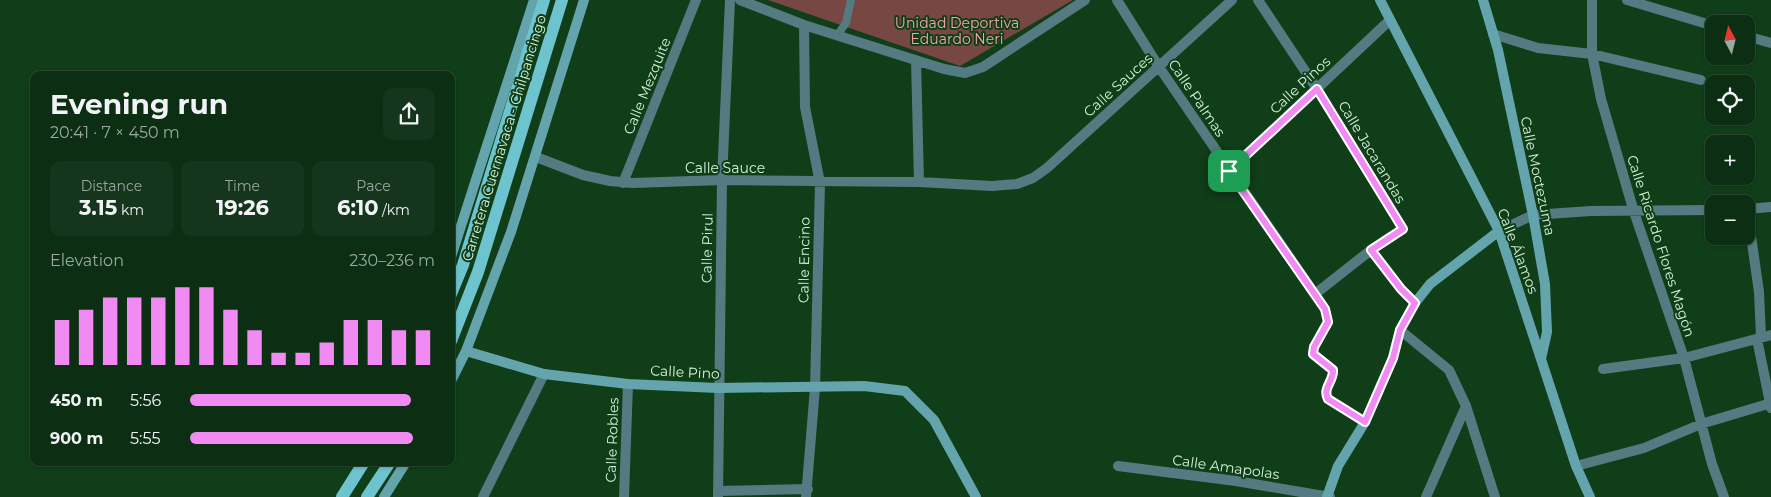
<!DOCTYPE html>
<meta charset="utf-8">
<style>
:root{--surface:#0c2e13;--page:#15361c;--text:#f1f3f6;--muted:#9aa8a0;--line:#2c4a33;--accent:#f28af3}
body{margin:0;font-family:Montserrat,sans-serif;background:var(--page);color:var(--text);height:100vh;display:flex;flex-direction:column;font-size:19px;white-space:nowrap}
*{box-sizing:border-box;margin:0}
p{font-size:16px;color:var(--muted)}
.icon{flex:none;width:28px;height:28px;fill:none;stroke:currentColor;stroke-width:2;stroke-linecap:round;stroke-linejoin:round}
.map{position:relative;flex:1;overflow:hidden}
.panel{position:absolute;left:30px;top:71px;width:425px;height:395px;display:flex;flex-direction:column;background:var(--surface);border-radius:10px;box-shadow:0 1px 4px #0004,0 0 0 1px var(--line)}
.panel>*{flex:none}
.needle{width:32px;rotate:353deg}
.tools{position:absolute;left:1705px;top:15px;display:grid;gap:10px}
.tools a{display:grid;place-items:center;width:50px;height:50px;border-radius:10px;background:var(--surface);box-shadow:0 1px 4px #0004,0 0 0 1px var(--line);font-size:25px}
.pin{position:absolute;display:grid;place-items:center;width:42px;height:42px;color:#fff;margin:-21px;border-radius:10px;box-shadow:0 2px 8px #0006}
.round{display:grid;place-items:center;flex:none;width:52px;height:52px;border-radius:10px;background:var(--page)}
.summary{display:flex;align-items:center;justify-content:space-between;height:85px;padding:0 20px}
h1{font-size:28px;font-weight:700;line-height:38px}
.stats{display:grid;grid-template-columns:repeat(3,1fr);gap:8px;height:85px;padding:5px 20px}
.stats div{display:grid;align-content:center;border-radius:10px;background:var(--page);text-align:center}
.stats b{font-size:21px;font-weight:700}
.stats small{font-size:14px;font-weight:400}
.stats p{font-size:14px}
.chart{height:140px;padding:10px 20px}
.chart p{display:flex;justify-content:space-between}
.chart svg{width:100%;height:90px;margin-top:5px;stroke:var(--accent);stroke-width:6}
ul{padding:0 20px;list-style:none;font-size:16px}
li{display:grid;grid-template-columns:80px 60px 1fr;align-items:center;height:38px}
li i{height:12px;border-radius:6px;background:var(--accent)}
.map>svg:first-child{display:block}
.green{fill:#774843}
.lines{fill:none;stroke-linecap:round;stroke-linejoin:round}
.lane{stroke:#547b81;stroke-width:8}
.street{stroke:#547b81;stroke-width:10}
.secondary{stroke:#63a4ad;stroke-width:10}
.primary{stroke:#6dc3ce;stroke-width:12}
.route-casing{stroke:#fff;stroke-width:10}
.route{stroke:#f28af3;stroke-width:6}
.labels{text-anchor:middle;stroke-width:4;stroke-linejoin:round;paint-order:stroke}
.park-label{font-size:14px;fill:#f5a79e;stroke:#103e19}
.street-label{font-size:14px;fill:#d2f1d4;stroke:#103e19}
</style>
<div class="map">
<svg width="1771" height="497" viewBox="0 0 1771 497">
<rect width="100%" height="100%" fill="#103e19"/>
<path class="green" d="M768,0h305l-113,66z"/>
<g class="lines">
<path class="lane" d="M838,34l8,-11 5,-23"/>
<path class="street" d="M740,0l64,25 140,44 21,4 18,-6 102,-67
M1117,0l42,67 166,242 3,13 -14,25 -1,7 20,16c1,11 -11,18 -5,29l37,23
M1258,0l59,89 86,140 -32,21 -56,44
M1592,0v54l9,45 33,113 50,146 28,106 12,33
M1627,0l87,26
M804,25l1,82 15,76 -5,205 -9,109
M1493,34l45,14 54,6 109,26
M1746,36l25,7
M916,60l3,122
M536,157l47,18 27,6 23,2 89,-3 197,2 73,4 25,-2 16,-6 14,-10 185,-168
M1229,171l161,-151
M623,183l73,-183
M1747,208l12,84 2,45
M1746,209l25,-2
M1499,231l34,-16 58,-4 123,-1
M1371,250l30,39 14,14
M1400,330l49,40 17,36 29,91
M1757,339l14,69
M1603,369l81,-11 87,-23
M1118,466l118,15 94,16
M1576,466l68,-18 57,-24 70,-21
M718,491l90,-2
M483,497l61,-123
M624,497l4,-113
M718,497l4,-317 8,-180
M1426,497l40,-91"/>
<path class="secondary" d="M1380,0l119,231 77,235 14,31
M1483,0l15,50 35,165 12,69 2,48 -6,27
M451,257l83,-257
M466,351l78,23 84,10 90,4 146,-2 41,5 29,29 42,77
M451,381l15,-30 45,-119 73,-232
M384,497l22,-35
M1327,497l11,-31 27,-44 28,-64 7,-28 15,-27 15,-19 69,-53"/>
<path class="primary" d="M451,294l12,-29 81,-265
M451,341l27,-69 84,-272
M342,497l22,-35
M367,497l23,-35"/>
</g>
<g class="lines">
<g class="route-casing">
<path id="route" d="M1317,89l86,140 -32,21 30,39 14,14 -15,27 -7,28 -28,64 -37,-23c-6,-11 6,-18 5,-29l-20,-16 1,-7 14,-25 -3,-13 -96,-138z"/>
</g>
<use href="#route" class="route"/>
</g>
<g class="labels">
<g class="park-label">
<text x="957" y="28">Unidad Deportiva<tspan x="957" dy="16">Eduardo Neri</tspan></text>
</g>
<g class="street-label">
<text transform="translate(1118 85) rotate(-42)" y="5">Calle Sauces</text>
<text transform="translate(1300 85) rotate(-43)" y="5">Calle Pinos</text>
<text transform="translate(647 86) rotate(-68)" y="5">Calle Mezquite</text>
<text transform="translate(1197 98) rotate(56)" y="5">Calle Palmas</text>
<text transform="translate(504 138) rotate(-73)" y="5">Carretera Cuernavaca - Chilpancingo</text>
<text transform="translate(1372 152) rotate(59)" y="5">Calle Jacarandas</text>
<text x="725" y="173">Calle Sauce</text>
<text transform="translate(1538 176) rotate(78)" y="5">Calle Moctezuma</text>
<text transform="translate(1661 246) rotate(72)" y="5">Calle Ricardo Flores Magón</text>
<text transform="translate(707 248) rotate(-89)" y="5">Calle Pirul</text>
<text transform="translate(1518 251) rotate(69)" y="5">Calle Álamos</text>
<text transform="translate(804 260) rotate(-89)" y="5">Calle Encino</text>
<text transform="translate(685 372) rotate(3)" y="5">Calle Pino</text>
<text transform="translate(612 440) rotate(-88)" y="5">Calle Robles</text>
<text transform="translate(1226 467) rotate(8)" y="5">Calle Amapolas</text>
</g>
</g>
</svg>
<div class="tools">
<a><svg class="needle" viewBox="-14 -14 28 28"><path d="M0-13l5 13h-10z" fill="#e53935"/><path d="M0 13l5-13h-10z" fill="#9aa8a0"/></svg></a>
<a><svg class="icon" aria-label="locate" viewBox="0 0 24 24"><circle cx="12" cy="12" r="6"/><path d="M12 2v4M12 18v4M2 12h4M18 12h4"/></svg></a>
<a>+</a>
<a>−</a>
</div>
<div class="pin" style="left:1229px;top:171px;background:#1e9e55"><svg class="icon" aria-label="arrive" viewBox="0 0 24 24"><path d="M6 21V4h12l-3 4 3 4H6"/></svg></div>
<section class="panel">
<div class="summary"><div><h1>Evening run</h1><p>20:41 · 7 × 450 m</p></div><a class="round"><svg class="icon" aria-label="share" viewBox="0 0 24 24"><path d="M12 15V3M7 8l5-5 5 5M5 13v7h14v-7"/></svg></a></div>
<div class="stats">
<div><p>Distance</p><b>3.15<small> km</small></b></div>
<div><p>Time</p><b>19:26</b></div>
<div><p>Pace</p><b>6:10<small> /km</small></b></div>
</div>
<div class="chart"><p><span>Elevation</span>230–236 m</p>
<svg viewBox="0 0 160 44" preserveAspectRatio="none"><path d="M5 44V22M15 44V17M25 44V11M35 44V11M45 44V11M55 44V6M65 44V6M75 44V17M85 44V27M95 44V38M105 44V38M115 44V33M125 44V22M135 44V22M145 44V27M155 44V27"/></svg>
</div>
<ul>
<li><b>450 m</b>5:56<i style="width:90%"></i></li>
<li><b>900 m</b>5:55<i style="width:91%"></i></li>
</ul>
</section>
</div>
